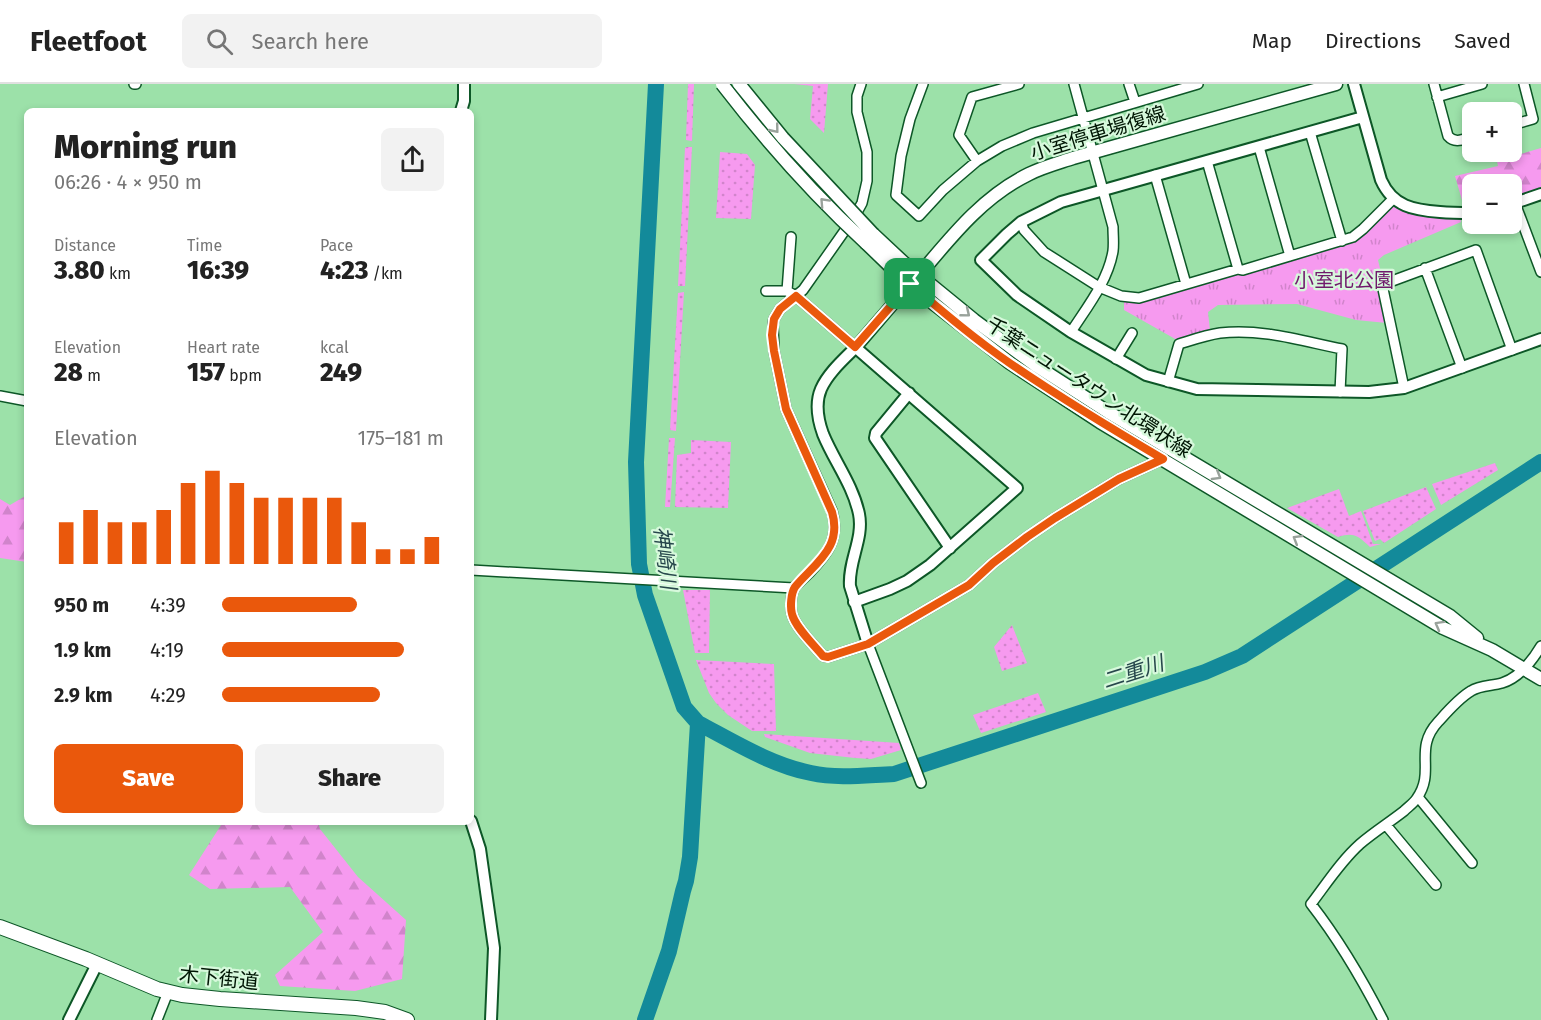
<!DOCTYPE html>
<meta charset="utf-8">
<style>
:root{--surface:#fff;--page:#f2f2f2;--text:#222;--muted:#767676;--line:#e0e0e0;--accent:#ea580c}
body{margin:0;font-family:"Fira Sans","Noto Sans JP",sans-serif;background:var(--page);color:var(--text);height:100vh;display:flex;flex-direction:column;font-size:22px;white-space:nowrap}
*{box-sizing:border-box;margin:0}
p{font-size:20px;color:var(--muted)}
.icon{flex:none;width:33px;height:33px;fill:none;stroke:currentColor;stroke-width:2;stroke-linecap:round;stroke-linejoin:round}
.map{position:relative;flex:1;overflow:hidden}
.panel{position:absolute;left:24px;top:24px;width:450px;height:717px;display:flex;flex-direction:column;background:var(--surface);border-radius:9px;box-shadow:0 3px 9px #0003}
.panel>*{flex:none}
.fabs{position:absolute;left:1462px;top:18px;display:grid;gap:12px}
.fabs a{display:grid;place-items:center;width:60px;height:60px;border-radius:9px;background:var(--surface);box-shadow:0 3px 9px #0003;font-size:30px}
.pin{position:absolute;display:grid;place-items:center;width:51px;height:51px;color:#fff;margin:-26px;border-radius:12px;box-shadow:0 3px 9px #0006}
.round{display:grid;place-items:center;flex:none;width:63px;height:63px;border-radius:9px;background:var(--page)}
.headline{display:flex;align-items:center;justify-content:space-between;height:102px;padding:0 30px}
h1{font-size:33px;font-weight:800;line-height:45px}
.figures{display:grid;grid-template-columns:repeat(3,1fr);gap:9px;height:102px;padding:6px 30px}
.figures div{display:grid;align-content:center}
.figures b{font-size:26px;font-weight:800}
.figures small{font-size:16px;font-weight:400}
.figures p{font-size:16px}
.chart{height:168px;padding:12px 30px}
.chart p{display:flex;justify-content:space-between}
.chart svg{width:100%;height:108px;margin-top:6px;stroke:var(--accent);stroke-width:6}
.action{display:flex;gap:12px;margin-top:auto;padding:12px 30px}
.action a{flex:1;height:69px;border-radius:9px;background:var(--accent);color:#fff;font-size:24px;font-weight:800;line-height:69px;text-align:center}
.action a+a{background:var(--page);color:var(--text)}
ul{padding:0 30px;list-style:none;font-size:20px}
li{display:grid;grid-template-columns:96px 72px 1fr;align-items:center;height:45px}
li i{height:15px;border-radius:8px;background:var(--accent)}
header{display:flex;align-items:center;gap:36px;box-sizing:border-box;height:84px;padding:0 30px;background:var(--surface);border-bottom:2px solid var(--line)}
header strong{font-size:28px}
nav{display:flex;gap:33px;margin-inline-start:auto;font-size:21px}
.search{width:420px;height:54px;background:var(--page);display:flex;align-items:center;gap:15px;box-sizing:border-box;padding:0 21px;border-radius:9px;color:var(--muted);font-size:22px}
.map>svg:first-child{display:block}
.grass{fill:url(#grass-dots)}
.forest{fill:url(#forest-firs)}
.park{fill:url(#park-tufts)}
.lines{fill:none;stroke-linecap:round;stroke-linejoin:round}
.river{stroke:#138a9a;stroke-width:16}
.minor-casing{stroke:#0d5727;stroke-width:12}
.tertiary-casing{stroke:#0d5727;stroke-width:14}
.secondary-casing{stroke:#0d5727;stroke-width:15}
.primary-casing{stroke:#0d5727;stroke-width:16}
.minor{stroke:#fff;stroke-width:9}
.tertiary{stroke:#fff;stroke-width:10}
.secondary{stroke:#fff;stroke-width:12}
.primary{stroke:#fff;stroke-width:14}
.secondary-bridge-casing{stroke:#0d5727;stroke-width:15;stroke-linecap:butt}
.secondary-bridge{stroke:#fff;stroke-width:12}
.oneway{stroke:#99a29b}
.route-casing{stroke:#fff;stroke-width:12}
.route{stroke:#ea580c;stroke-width:8}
.labels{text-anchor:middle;stroke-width:4.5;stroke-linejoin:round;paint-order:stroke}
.street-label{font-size:20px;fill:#001604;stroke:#d7f9dc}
.park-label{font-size:20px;fill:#701a6c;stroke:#d7f9dc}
.water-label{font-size:21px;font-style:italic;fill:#27474c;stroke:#d7f9dc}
</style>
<header>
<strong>Fleetfoot</strong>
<div class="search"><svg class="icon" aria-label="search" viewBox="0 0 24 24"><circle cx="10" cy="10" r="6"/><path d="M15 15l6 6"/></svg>Search here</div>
<nav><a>Map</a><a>Directions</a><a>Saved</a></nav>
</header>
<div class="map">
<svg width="1541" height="936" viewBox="0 0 1541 936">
<defs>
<pattern id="grass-dots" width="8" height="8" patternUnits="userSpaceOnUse" patternTransform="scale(1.5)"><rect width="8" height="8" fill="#f69aef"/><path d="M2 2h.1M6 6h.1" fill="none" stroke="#d184cb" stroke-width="1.8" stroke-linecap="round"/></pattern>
<pattern id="forest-firs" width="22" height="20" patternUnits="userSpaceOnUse" patternTransform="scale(1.5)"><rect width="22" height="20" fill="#f69aef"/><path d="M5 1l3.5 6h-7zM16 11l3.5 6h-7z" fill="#d184cb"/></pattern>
<pattern id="park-tufts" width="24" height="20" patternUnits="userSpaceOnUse" patternTransform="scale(1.5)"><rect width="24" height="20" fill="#f69aef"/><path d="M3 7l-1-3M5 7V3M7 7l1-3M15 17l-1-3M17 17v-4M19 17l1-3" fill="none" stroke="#d184cb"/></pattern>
</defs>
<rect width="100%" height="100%" fill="#9ce1a9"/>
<path class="grass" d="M688,0h6l-2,57 -6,-1v-2z
M794,0h34l-4,49 -14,-14 3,-33z
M687,63h5l-7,139h-7l7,-138z
M720,68l27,2 8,11 -4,54 -35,-1z
M684,208l-8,139 -6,-1 8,-137z
M669,354h6l-5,69h-5z
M691,356l40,2 -3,66 -53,-1 2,-52 14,-2z
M1495,379l3,7 -57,35 -9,-21z
M1426,403l10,22 -52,34 -4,-4 -5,2 -12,-30z
M1339,405l10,27 12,-5 12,33h8l-11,3c-12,-11 -16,-15 -32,-10l-51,-29z
M683,506h27l-1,63h-14z
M1012,541l15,38 -25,8 -8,-24z
M696,576l78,4 2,67h-24l-24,-16 -12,-12 -7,-10z
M1038,609l8,19 -65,21 -8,-18z
M764,650l135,9 2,7 -30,9 -16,-1 -45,-5 -45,-16z"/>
<path class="forest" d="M1541,64v39l-29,11v-14h-39v22l-9,1 -9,-31 43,-10 -1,-5z
M27,411v67l-27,-4v-59l10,6z
M223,738h95l2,7 38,48 48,43 -4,59 -47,12 -75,-5 -5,-11 48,-43 -33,-45 -80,2 -21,-14z"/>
<path class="park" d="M1396,122l12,7 52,5 1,4 -77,33 -6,5 5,21 -5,9 9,33 -31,-3 -59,-16 -79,1 -10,7 2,19 -33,9 -53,-30v-9l219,-58 46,-35z"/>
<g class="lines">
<path class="river" d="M698,639c36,19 73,42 113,50 27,6 56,2 83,1l311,-102 37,-16 299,-194
M645,936l24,-69 14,-60 3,-10 4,-24 8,-134 -14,-16 -39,-112 -6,-31 -3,-102 20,-378"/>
<g class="minor-casing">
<path id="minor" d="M134,0h2
M861,0l-4,12v16l10,40v29l-5,22 -7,13 -52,74 -23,19 -6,10 -1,5 1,27 12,58 46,102c8,28 -5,43 -23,62 -5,5 -10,9 -14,14 -4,6 -5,20 -3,27 3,13 22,31 31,42l5,1 40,-13 101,-59 24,-22 34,-26 28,-19 64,-39 44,-20
M923,0l-13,35 -9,37 -5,39 23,21 24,-26 34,-29 25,-15 31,-13 165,-49
M1129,0l6,18
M1434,0l14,52c7,8 16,3 25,1
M1437,13l45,-13
M1512,41l21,-6 -9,-35
M1310,48l32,109
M1259,63l31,109
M977,77l-18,-26 13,-38 47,-13
M1207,77l31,108
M1155,91l31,109
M1515,119l26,69
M1021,138l3,8 20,22 55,35 22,9 18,2 99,-29 5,1 110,-33 10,-8 31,-31
M1425,184l37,100
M766,207h21l9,5 59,51
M787,207l4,-54
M1071,248c16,-25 37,-51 42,-81 1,-8 0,-16 0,-24l-39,-143
M1116,275l16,-26
M1168,298l11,-38c13,-4 27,-9 41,-11 41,-5 82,8 122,16l-2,43
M1404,304l-21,-99 1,-5 92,-34 36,100
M0,312l27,5
M471,486l323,18
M868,560l53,139
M1418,713l54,66
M1386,741l50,60
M157,936l11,-28
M1383,936c-21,-41 -44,-80 -72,-116 16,-21 30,-43 49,-60 14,-12 30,-22 44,-33 4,-4 10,-8 13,-13 19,-27 -4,-49 21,-76 9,-10 21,-24 33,-31 9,-6 21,-5 31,-8 17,-5 30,-22 39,-37"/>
</g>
<g class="tertiary-casing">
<path id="tertiary" d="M1354,0l27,96c12,27 33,30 59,32 11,1 22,1 33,1
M461,27l3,-10v-17
M1363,33l-302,85 -40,20 -14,12 -26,26 36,35 54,37 75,43 51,14 172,3 35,-4 137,-49
M1512,120l29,-10
M909,309l-33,40 -1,5 75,110
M854,518l36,-13 17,-8 23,-16 87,-77 -162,-141
M868,560l-18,-58c-2,-25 14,-47 9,-72 -6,-29 -25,-53 -36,-80 -5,-14 -8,-31 -2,-45 7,-16 23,-30 35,-42 18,-21 36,-42 54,-63
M471,737l9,28 14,99 -3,72
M69,936l28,-56"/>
</g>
<g class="secondary-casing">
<path id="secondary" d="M873,150l30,28 71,58 61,45 73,47 342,204 27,22
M866,159l29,28 38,32 77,60 90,59 343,206 49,22 49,29
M914,197c34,-40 66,-83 115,-107 14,-7 29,-11 44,-16l263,-74"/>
</g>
<g class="primary-casing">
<path id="primary" d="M0,843l86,32 71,30 25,6 38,4 136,9 29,4 22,8"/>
</g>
<use href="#minor" class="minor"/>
<use href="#tertiary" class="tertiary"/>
<use href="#secondary" class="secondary"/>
<use href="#primary" class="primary"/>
<g class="secondary-bridge-casing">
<path id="secondary-bridge" d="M722,0c44,57 92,111 144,159
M739,0l44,54 90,96"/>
</g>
<use href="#secondary-bridge" class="secondary-bridge"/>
</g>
<defs><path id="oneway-chevron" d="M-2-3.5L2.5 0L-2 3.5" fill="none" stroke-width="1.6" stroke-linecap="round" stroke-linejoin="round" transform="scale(1.5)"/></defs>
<g class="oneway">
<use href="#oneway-chevron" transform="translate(775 45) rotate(51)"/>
<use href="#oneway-chevron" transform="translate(824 118) rotate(-133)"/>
<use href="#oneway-chevron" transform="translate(966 229) rotate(39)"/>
<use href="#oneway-chevron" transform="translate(1217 392) rotate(31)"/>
<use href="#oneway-chevron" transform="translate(1297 455) rotate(-149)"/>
<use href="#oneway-chevron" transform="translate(1439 541) rotate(-151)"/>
</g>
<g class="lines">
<g class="route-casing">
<path id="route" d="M910,200c33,28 66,56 101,80 50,34 101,65 152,95l-44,20 -64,39 -28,19 -34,26 -24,22 -101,59 -40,13 -5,-1c-9,-11 -28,-29 -31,-42 -2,-7 -1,-21 3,-27 4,-5 9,-10 13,-14 19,-19 32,-34 24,-61l-46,-103 -12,-58 -2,-16 2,-16 6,-10 16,-13 59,51z"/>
</g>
<use href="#route" class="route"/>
</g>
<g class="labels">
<g class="street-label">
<text transform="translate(1098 49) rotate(-17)" y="7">小室停車場復線</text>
<text transform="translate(1089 303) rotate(33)" y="7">千葉ニュータウン北環状線</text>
<text transform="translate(219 894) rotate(6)" y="7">木下街道</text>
</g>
<g class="park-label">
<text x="1344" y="203">小室北公園</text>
</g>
<g class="water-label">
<text transform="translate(665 474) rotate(83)" y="7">神崎川</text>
<text transform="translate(1133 588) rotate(-18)" y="7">二重川</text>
</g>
</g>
</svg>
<div class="fabs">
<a>+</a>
<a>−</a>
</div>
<div class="pin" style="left:910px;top:200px;background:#1e9e55"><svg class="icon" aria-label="arrive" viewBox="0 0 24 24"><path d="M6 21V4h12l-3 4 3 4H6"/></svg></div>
<section class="panel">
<div class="headline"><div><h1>Morning run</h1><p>06:26 · 4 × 950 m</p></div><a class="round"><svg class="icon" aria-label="share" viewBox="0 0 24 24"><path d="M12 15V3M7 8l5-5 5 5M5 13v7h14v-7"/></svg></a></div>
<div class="figures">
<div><p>Distance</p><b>3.80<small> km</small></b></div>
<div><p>Time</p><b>16:39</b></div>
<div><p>Pace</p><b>4:23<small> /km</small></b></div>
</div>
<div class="figures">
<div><p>Elevation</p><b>28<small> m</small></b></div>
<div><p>Heart rate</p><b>157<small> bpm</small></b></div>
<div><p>kcal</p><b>249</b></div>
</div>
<div class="chart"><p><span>Elevation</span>175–181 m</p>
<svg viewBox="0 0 160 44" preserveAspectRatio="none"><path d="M5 44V27M15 44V22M25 44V27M35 44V27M45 44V22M55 44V11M65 44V6M75 44V11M85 44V17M95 44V17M105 44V17M115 44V17M125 44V27M135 44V38M145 44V38M155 44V33"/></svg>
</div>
<ul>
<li><b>950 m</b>4:39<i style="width:61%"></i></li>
<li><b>1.9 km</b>4:19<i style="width:82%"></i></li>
<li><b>2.9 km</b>4:29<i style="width:71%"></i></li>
</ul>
<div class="action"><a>Save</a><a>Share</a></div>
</section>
</div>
